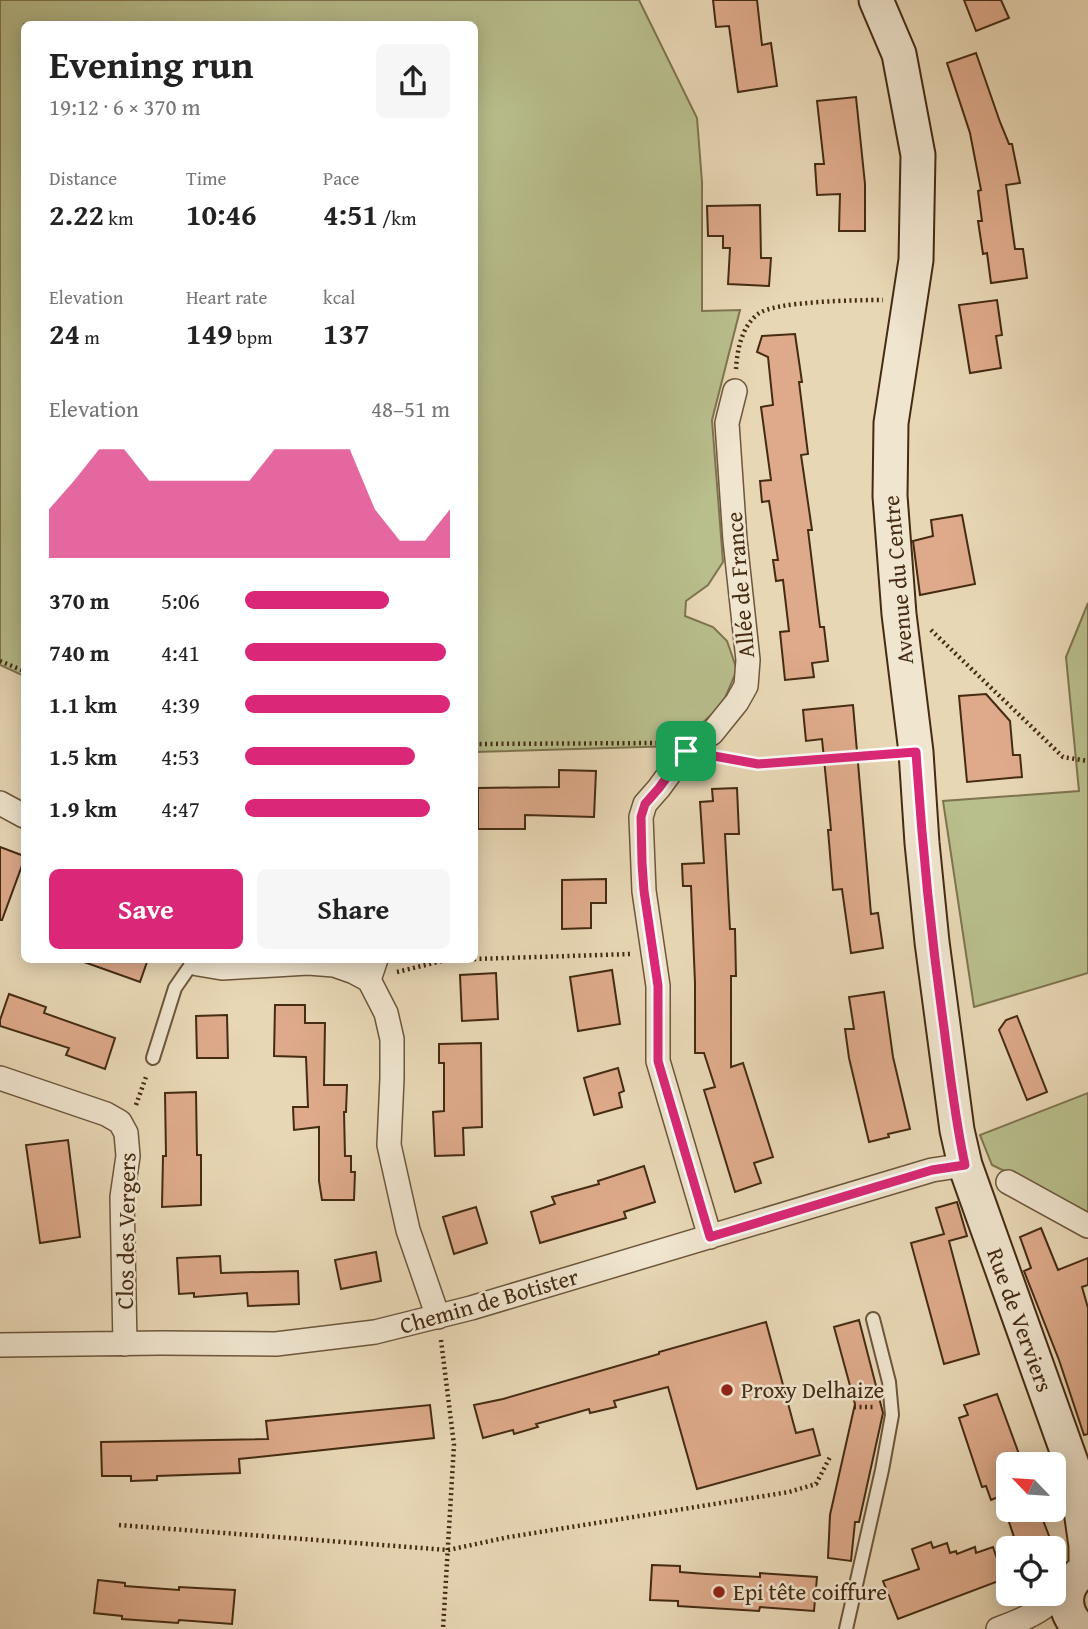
<!DOCTYPE html>
<meta charset="utf-8">
<style>
:root{--surface:#fff;--page:#f6f6f6;--text:#222;--muted:#767676;--accent:#db2777}
body{margin:0;font-family:"Gentium Book Plus",serif;background:var(--page);color:var(--text);height:100vh;display:flex;flex-direction:column;font-size:26px;white-space:nowrap}
*{box-sizing:border-box;margin:0}
p{font-size:23px;color:var(--muted)}
.icon{flex:none;width:38px;height:38px;fill:none;stroke:currentColor;stroke-width:2;stroke-linecap:round;stroke-linejoin:round}
.map{position:relative;flex:1;overflow:hidden}
.drawer{position:absolute;left:21px;top:21px;width:457px;height:942px;display:flex;flex-direction:column;background:var(--surface);border-radius:10px;box-shadow:0 4px 18px #0003}
.drawer>*{flex:none}
.needle{width:46px;rotate:295deg}
.fabs{position:absolute;left:996px;top:1452px;display:grid;gap:14px}
.fabs a{display:grid;place-items:center;width:70px;height:70px;border-radius:10px;background:var(--surface);box-shadow:0 4px 18px #0003;font-size:35px}
.pin{position:absolute;display:grid;place-items:center;width:60px;height:60px;color:#fff;margin:-30px;border-radius:14px;box-shadow:0 4px 10px #0006}
.round{display:grid;place-items:center;flex:none;width:74px;height:74px;border-radius:10px;background:var(--page)}
.summary{display:flex;align-items:center;justify-content:space-between;height:119px;padding:0 28px}
h1{font-size:38px;font-weight:700;line-height:52px}
.metrics{display:grid;grid-template-columns:repeat(3,1fr);gap:10px;height:119px;padding:7px 28px}
.metrics div{display:grid;align-content:center}
.metrics b{font-size:30px;font-weight:700}
.metrics small{font-size:19px;font-weight:400}
.metrics p{font-size:19px}
.chart{height:196px;padding:14px 28px}
.chart p{display:flex;justify-content:space-between}
.chart svg{width:100%;height:126px;margin-top:7px;fill:var(--accent);opacity:.7}
.action{display:flex;gap:14px;margin-top:auto;padding:14px 28px}
.action a{flex:1;height:80px;border-radius:10px;background:var(--accent);color:#fff;font-size:28px;font-weight:700;line-height:80px;text-align:center}
.action a+a{background:var(--page);color:var(--text)}
ul{padding:0 28px;list-style:none;font-size:23px}
li{display:grid;grid-template-columns:112px 84px 1fr;align-items:center;height:52px}
li i{height:18px;border-radius:9px;background:var(--accent)}
.map>svg:first-child{display:block}
.green{fill:#b8be8c;stroke:#7e744f;stroke-width:2}
.building{fill:#deaa8b;stroke:#442b12;stroke-width:2}
.lines{fill:none;stroke-linecap:round;stroke-linejoin:round}
.lane-casing{stroke:#6d563b;stroke-width:16}
.street-casing{stroke:#6d563b;stroke-width:26}
.secondary-casing{stroke:#442b12;stroke-width:37}
.path{stroke:#442b12;stroke-width:4.5;stroke-dasharray:2 3.5;stroke-linecap:butt}
.lane{stroke:#f0e5cf;stroke-width:12}
.street{stroke:#f0e5cf;stroke-width:23}
.secondary{stroke:#f0e5cf;stroke-width:33}
.route-casing{stroke:#fff;stroke-width:14}
.route{stroke:#db2777;stroke-width:9}
.poi-dot{fill:#8f2418;stroke:#f0e5cf;stroke-width:2.5}
.labels{text-anchor:middle;stroke-width:5;stroke-linejoin:round;paint-order:stroke}
.street-label{font-size:23px;fill:#442b12;stroke:#f0e5cf}
.poi-label{font-size:23px;fill:#442b12;stroke:#f0e5cf;text-anchor:start}
</style>
<div class="map">
<svg width="1088" height="1629" viewBox="0 0 1088 1629">
<rect width="100%" height="100%" fill="#e8d7b5"/>
<filter id="stains"><feTurbulence type="fractalNoise" baseFrequency=".00286" numOctaves="4"/><feColorMatrix values="0 0 0 0 .2 0 0 0 0 .09 0 0 0 0 .02 0 0 0 .5 -.17"/></filter>
<radialGradient id="worn" r=".72"><stop offset=".6" stop-color="#630" stop-opacity="0"/><stop offset="1" stop-color="#630" stop-opacity=".3"/></radialGradient>
<path class="green" d="M0,0h639l58,118 5,64v129l38,-1 -28,110 11,142 -15,23 -22,16 -1,15 28,11 14,14 10,29 -15,35 -45,41 -203,6v-728h-450v652l-24,-11z
M1088,603v370l-114,34 -31,-206 136,-10 -13,-134z
M1088,1093v119l-96,-47 -12,-30z"/>
<path class="building" d="M713,0h44l5,45 9,-2 6,43 -39,6 -9,-66 -13,1z
M964,0h37l8,18 -33,13z
M976,53l24,69 9,22h3l8,39 -14,2 9,64h8l4,29 -36,5 -4,-30 -4,1 -5,-33h4l-4,-30 3,-1 -11,-57 -23,-70z
M856,97l9,87v47h-26l1,-37 -23,1 -2,-31h9l-7,-63z
M760,205l1,53h10l-2,28 -41,-2 2,-36h-7v-12h-15l-1,-30z
M997,300l5,35 -6,1 5,32 -31,5 -11,-68z
M795,334l7,48h-3l9,72 -7,1 11,75h-4l12,97h4l4,34 -16,2 2,14 -29,3 -5,-48 9,-1 -6,-51 -7,1 -3,-21h5l-9,-59 -7,1 -2,-21 11,-1 -10,-73 12,-2 -5,-48 -11,-5 5,-16z
M962,515l13,69 -55,11 -7,-54 20,-5 -2,-16z
M986,694l24,27 3,34h7l2,22 -55,5 -8,-86z
M853,705l18,209 7,-1 5,35 -32,5 -9,-64 -9,1 -5,-60h3l-9,-91 -16,2 -3,-31z
M559,770l37,1 -2,46 -69,-2v14h-47v-41l81,-1z
M737,788l2,46h-14l5,95h5l1,47h-5v91l12,-4 30,94 -19,6 7,20 -26,9 -31,-102 11,-3 -11,-34h-9v-70l-4,-97h-8l-1,-22 22,-1 -4,-61 13,-1 -1,-12z
M0,847l24,9v4l-22,60h-2z
M606,879v24h-15v25l-29,1v-49z
M84,959h64l-8,23 -56,-20z
M612,970l8,54 -42,7 -8,-54z
M496,973l2,46 -36,2 -2,-46z
M884,992l9,65 17,72 -22,5 1,3 -20,5 -20,-84 -4,-29h9l-5,-32z
M9,994l37,13 -2,6 71,25 -10,31 -39,-14 3,-7 -69,-22v-6z
M275,1005h30v18h20l-1,62h23l-1,27h-2l1,44h6v16h4l-1,28h-32l-3,-19v-54l-25,3 -1,-23h15l-2,-50 -32,-1z
M227,1015l1,43h-31l-1,-42z
M1017,1016l30,76 -20,8 -28,-70 7,-10z
M481,1043l1,84 -19,1 1,27 -29,1 -2,-44 11,-1v-48h-5v-19z
M618,1068l6,23 -5,2 3,14 -28,8 -10,-37z
M196,1092l1,63h4v50l-39,2 1,-51h3l-1,-63z
M68,1140l12,97 -40,6 -14,-98z
M644,1166l11,36 -31,10 2,6 -86,25 -9,-31 24,-8 -3,-7 47,-13 -1,-3z
M957,1202l10,34 -18,5 30,113 -35,10 -33,-121 33,-9 -8,-26z
M476,1207l11,36 -33,11 -11,-37z
M1041,1228l17,42 30,-12v27l-6,2 6,21v126l-4,1 -25,-75 -35,-89 7,-3 -11,-31z
M376,1252l5,29 -40,8 -6,-29z
M220,1256l1,17 77,-2 1,33 -51,2 -1,-13 -53,4v-4l-15,1 -2,-36z
M859,1320l24,93 -24,109h-4l-4,39 -23,-3 2,-43 25,-111 -21,-77z
M766,1322l30,111 17,-4 7,26 -123,34 -29,-102 -54,14 2,6 -26,6 -1,-4 -53,15 2,3 -24,7 -1,-4 -30,8 -9,-33 29,-6 156,-45v-2z
M997,1394l26,71h-15v28l-17,7 -5,-14 -4,1 -23,-69 9,-3 -4,-10z
M430,1405l4,33 -195,21 1,14 -83,3v4l-26,1v-5h-29l-1,-34 167,-3 -2,-18z
M1005,1510h34l12,31 -20,8h-13z
M931,1542l2,6 14,-5 3,10 6,-2 1,3 18,-7 1,6 17,-6 11,32 -106,40 -15,-38 36,-12 -7,-20z
M652,1565l28,1v6l26,2 54,3v-4l57,4 -3,34 -54,-4 -1,4 -81,-5v-5l-28,-1z
M98,1580l27,3v3l54,4v-3l56,3 -3,34 -53,-4 -1,3 -56,-4v-3l-28,-3z"/>
<g class="lines">
<g class="lane-casing">
<path id="lane" d="M153,1058l22,-70 20,-29
M846,1629l36,-159 10,-55 -3,-33 -16,-63"/>
</g>
<g class="street-casing">
<path id="street" d="M0,803l24,13
M195,959l3,5 24,4 86,-5 26,2 20,7 15,8 17,33 6,26v39l-3,67 19,85 30,87
M369,980l7,-21
M0,1078l106,36 14,8 6,11 2,23 -6,41 3,147
M1008,1182l80,44
M710,1237l-52,-176v-75l-14,-95 -3,-74 4,-13 14,-16 27,-37 26,-18 25,-31 9,-16 2,-26 -13,-120 -8,-117 8,-32
M0,1345l161,-2 115,1 99,-12 96,-24 461,-138 33,-5
M998,1629c31,-11 50,-21 73,-45"/>
</g>
<g class="secondary-casing">
<path id="secondary" d="M876,0l23,54 19,101 -2,105 -25,163 -1,73 9,118 17,138 6,91 10,99 25,188 8,35 111,311 12,26
M1077,1482l9,64v23
M1081,1629c-22,-19 -18,-47 7,-60"/>
</g>
<path class="path" d="M736,369c1,-19 6,-43 22,-55 16,-13 101,-14 125,-14
M931,630l132,127 25,4
M0,661l24,10
M474,744l188,-1
M718,756l40,8 129,-10
M474,959l157,-5
M397,972l49,-12 19,-1
M136,1105l11,-31
M441,1340l13,105 -11,184
M854,1407h19
M119,1525l329,25 61,-13 280,-45 27,-8 14,-27"/>
<use href="#lane" class="lane"/>
<use href="#street" class="street"/>
<use href="#secondary" class="secondary"/>
</g>
<g class="lines">
<g class="route-casing">
<path id="route" d="M686,751l72,13 158,-12c6,92 15,184 28,276 6,46 11,91 21,137l-33,5 -222,67 -52,-176v-75l-14,-95 -2,-28 -1,-46 4,-13 14,-16z"/>
</g>
<use href="#route" class="route"/>
</g>
<g class="poi-dot">
<circle cx="727" cy="1390" r="7"/>
<circle cx="719" cy="1592" r="7"/>
</g>
<g class="labels">
<g class="street-label">
<text transform="translate(898 580) rotate(-95)" y="8">Avenue du Centre</text>
<text transform="translate(740 585) rotate(-95)" y="8">Allée de France</text>
<text transform="translate(126 1231) rotate(-89)" y="8">Clos des Vergers</text>
<text transform="translate(489 1301) rotate(-16)" y="8">Chemin de Botister</text>
<text transform="translate(1020 1320) rotate(70)" y="8">Rue de Verviers</text>
</g>
<g class="poi-label">
<text x="741" y="1398">Proxy Delhaize</text>
<text x="733" y="1600">Epi tête coiffure</text>
</g>
</g>
<rect width="100%" height="100%" filter="url(#stains)"/>
<rect width="100%" height="100%" fill="url(#worn)"/>
</svg>
<div class="fabs">
<a><svg class="needle" viewBox="-14 -14 28 28"><path d="M0-13l5 13h-10z" fill="#e53935"/><path d="M0 13l5-13h-10z" fill="#767676"/></svg></a>
<a><svg class="icon" aria-label="locate" viewBox="0 0 24 24"><circle cx="12" cy="12" r="6"/><path d="M12 2v4M12 18v4M2 12h4M18 12h4"/></svg></a>
</div>
<div class="pin" style="left:686px;top:751px;background:#1e9e55"><svg class="icon" aria-label="arrive" viewBox="0 0 24 24"><path d="M6 21V4h12l-3 4 3 4H6"/></svg></div>
<section class="drawer">
<div class="summary"><div><h1>Evening run</h1><p>19:12 · 6 × 370 m</p></div><a class="round"><svg class="icon" aria-label="share" viewBox="0 0 24 24"><path d="M12 15V3M7 8l5-5 5 5M5 13v7h14v-7"/></svg></a></div>
<div class="metrics">
<div><p>Distance</p><b>2.22<small> km</small></b></div>
<div><p>Time</p><b>10:46</b></div>
<div><p>Pace</p><b>4:51<small> /km</small></b></div>
</div>
<div class="metrics">
<div><p>Elevation</p><b>24<small> m</small></b></div>
<div><p>Heart rate</p><b>149<small> bpm</small></b></div>
<div><p>kcal</p><b>137</b></div>
</div>
<div class="chart"><p><span>Elevation</span>48–51 m</p>
<svg viewBox="0 0 160 44" preserveAspectRatio="none"><path d="M0 44V27L10 17L20 6L30 6L40 17L50 17L60 17L70 17L80 17L90 6L100 6L110 6L120 6L130 27L140 38L150 38L160 27V44z"/></svg>
</div>
<ul>
<li><b>370 m</b>5:06<i style="width:70%"></i></li>
<li><b>740 m</b>4:41<i style="width:98%"></i></li>
<li><b>1.1 km</b>4:39<i style="width:100%"></i></li>
<li><b>1.5 km</b>4:53<i style="width:83%"></i></li>
<li><b>1.9 km</b>4:47<i style="width:90%"></i></li>
</ul>
<div class="action"><a>Save</a><a>Share</a></div>
</section>
</div>
